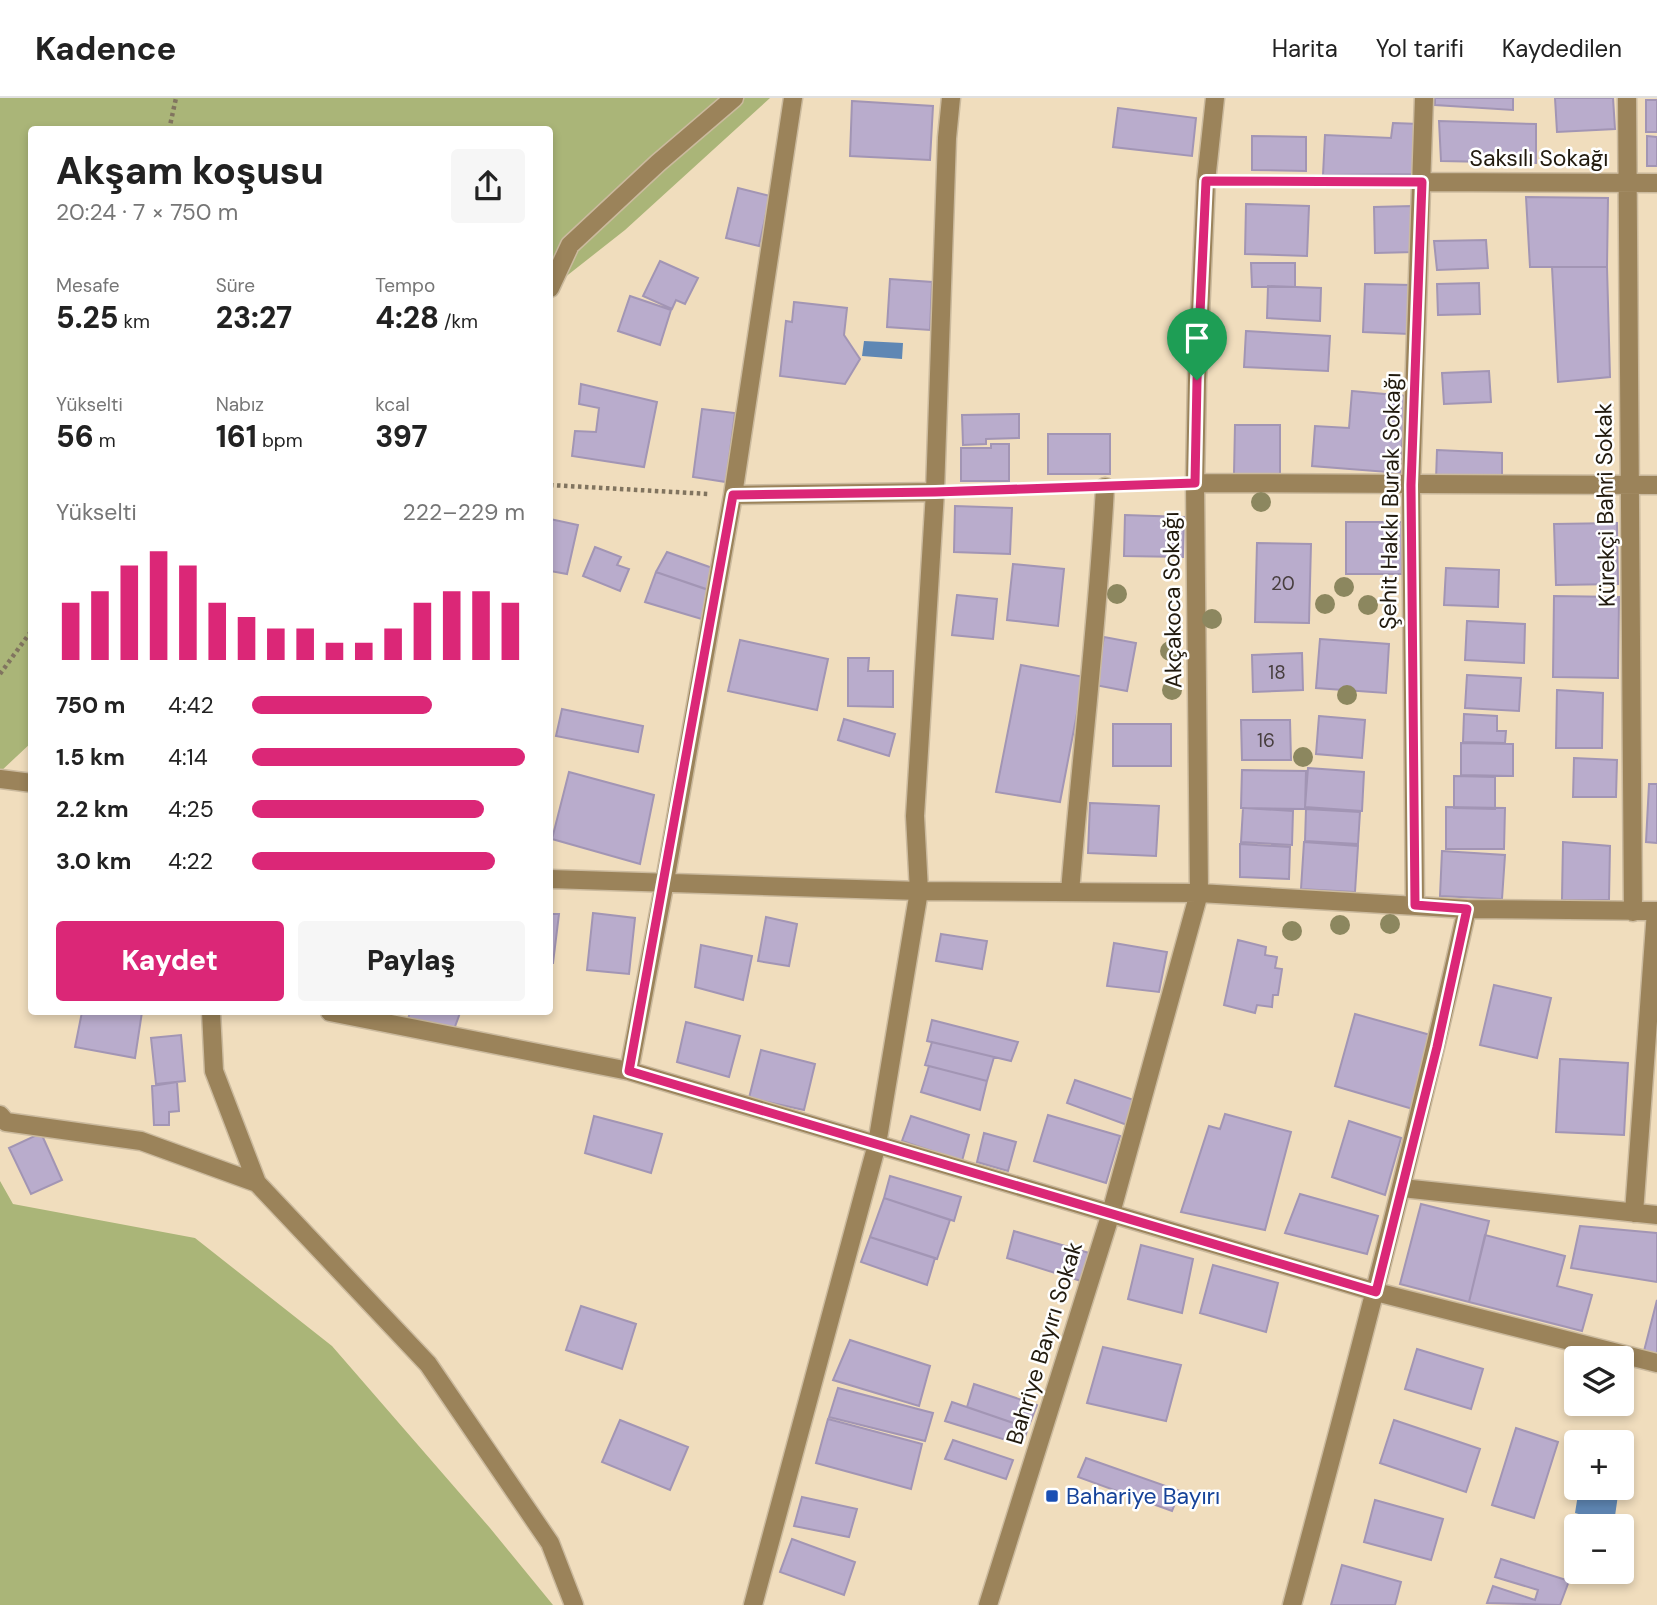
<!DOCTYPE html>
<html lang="tr">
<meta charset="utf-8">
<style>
:root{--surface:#fff;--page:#f6f6f6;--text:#222;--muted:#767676;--line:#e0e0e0;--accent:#db2777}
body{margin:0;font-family:"DM Sans",sans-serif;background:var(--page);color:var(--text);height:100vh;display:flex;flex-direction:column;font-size:26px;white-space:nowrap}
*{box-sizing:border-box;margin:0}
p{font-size:23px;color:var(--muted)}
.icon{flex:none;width:38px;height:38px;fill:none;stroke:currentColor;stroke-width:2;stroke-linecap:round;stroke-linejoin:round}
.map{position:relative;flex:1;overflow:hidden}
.drawer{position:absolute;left:28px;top:28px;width:525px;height:889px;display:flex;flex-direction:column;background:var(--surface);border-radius:7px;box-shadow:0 4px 10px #0003}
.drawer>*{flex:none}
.controls{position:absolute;left:1564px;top:1248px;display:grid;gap:14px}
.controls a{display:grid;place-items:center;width:70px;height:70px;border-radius:7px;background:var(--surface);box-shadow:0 4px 10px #0003;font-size:35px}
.pin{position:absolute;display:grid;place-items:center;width:60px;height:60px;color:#fff;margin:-72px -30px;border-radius:50% 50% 50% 0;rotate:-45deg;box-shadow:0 0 7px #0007}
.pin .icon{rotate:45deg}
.round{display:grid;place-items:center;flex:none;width:74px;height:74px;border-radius:7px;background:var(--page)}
.headline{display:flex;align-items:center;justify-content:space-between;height:119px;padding:0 28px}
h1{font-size:38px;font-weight:800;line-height:52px}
.figures{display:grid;grid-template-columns:repeat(3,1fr);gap:10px;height:119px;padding:7px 28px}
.figures div{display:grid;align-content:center}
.figures b{font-size:30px;font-weight:800}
.figures small{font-size:19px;font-weight:400}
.figures p{font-size:19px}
.chart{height:196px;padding:14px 28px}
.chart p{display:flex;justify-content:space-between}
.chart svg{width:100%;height:126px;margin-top:7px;stroke:var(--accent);stroke-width:6}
.button{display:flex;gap:14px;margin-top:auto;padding:14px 28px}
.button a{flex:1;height:80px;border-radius:7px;background:var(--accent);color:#fff;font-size:28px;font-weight:800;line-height:80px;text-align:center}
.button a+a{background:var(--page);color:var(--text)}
ul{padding:0 28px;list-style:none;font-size:23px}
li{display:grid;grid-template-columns:112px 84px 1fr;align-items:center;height:52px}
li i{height:18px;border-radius:9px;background:var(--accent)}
header{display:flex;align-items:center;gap:42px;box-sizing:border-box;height:98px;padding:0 35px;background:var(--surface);border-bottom:2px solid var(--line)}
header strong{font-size:33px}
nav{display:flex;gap:38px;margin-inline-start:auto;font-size:24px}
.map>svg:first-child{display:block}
.forest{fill:#aab578}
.water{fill:#5f87b4}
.building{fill:#b9accc;stroke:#a295b4;stroke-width:2}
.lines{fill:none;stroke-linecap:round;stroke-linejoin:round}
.street-casing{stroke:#cbba9e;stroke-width:21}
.path{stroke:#81745f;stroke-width:4.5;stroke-dasharray:3.5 3.5;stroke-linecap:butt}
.street{stroke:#9b835a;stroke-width:18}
.tree{fill:#8c875f}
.route-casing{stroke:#fff;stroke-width:14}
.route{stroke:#db2777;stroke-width:9}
.transit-dot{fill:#1a4fb4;stroke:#fff;stroke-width:2.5}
.labels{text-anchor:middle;stroke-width:5;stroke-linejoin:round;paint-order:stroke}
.number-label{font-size:19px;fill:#473e3e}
.street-label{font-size:23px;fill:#211a0e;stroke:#fff}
.transit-label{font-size:23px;fill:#164399;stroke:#fff;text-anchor:start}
</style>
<header>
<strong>Kadence</strong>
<nav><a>Harita</a><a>Yol tarifi</a><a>Kaydedilen</a></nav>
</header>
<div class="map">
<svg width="1657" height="1507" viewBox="0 0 1657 1507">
<rect width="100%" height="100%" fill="#f0ddbd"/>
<path class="forest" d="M0,0h770l-145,132 -75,59v-159h-518v612l-32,30z
M0,1083l13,23 182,34 137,108 158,182 63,77h-553z"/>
<path class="water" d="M864,243l39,2 -1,16 -40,-3z
M1586,1337l40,7 -4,26v-26h-37z
M1579,1390h40l-5,35 -10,-1 -1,4h-19l2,-10 -11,-3z"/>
<path class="building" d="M1435,0h78v12l-78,-5z
M1555,0h58l2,31 -58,3z
M1646,2h11v32h-11z
M852,3l81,5 -3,54 -80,-4z
M1118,10l78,10 -4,38 -79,-9z
M1439,23l97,3v39l-95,-2z
M1393,25l26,1 -2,50 -94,1 2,-40 66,3z
M1252,38l54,1v34l-54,-1z
M1647,38l10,1v29h-10z
M738,90l32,8 -11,50 -33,-8z
M1526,99l82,1 -1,69h-77z
M1246,106l63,2 -2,50 -62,-2z
M1412,108l2,46 -39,1 -1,-46z
M1486,142l2,28 -51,2 -3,-29z
M660,163l38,17 -13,26 -9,-4 -4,9 -29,-13z
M1251,165h44v24h-43z
M1552,169h55l3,110 -52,5z
M890,181l42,3 -2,48 -43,-3z
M1479,185l1,31 -42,1 -1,-31z
M1365,186l46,1 -2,49 -46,-2z
M1268,188l53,2 -1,33 -53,-3z
M630,198l41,14 -11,35 -42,-14z
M794,204l53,6 -3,27 16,24 -15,25 -65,-8 6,-55 6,1z
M1246,233l84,5 -2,35 -84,-4z
M1489,273l2,31 -47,2 -2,-31z
M581,286l76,18 -13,65 -72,-11 3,-25 21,1 3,-24 -20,-4z
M1352,293l54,5 -6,77 -88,-7 3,-40 34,2z
M702,311l33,4 -9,69 -33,-5z
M1019,316v24l-33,1v5l-23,1 -1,-30z
M1235,327h45v49h-46z
M1048,336h62v40h-62z
M991,346h18v37h-48v-33h30z
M1437,352l65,3v29l-66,-2z
M955,408l57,2 -2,46 -56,-2z
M1125,417l59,2 -1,40 -59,-1z
M550,421l28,6 -11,49 -17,-3z
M1346,424h56v52h-56z
M1617,425l1,61 -62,1 -2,-61z
M1257,445l54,1 -2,79 -54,-1z
M595,449l26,10 -4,8 12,4 -9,22 -37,-15z
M667,454l51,18 -6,21 -56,-19z
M1013,466l51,5 -6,57 -51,-6z
M1446,470l53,2 -1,37 -54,-2z
M656,474l58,20 -9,28 -60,-18z
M957,497l40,4 -4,40 -41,-4z
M1554,498l65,1 -1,81 -65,-1z
M1467,523l58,3 -1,39 -59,-3z
M1104,539l32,6 -9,48 -32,-6z
M1320,541l69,5 -3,49 -70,-5z
M740,542l88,19 -11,51 -89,-19z
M1302,555l1,37 -50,2 -1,-37z
M848,560h21l-1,13h25v36l-45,-1z
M1021,567l63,12 -24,125 -64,-10z
M1467,577l54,3 -2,33 -54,-3z
M1557,592l46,3 -1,55h-46z
M562,611l81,17 -5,26 -82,-16z
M1464,616l33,2v15h9l-1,12 -42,-1z
M1319,618l46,4 -3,38 -46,-4z
M844,621l51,15 -6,22 -51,-16z
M1241,622h49l1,40h-49z
M1113,626h58v42h-58z
M1461,645l52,1v32l-52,-1z
M1574,660l43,2 -1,37h-43z
M1308,670l56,4 -2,39 -57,-4z
M1242,672l64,1 -1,38 -64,-1z
M569,674l85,23 -14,69 -88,-25z
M1454,678l41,1v32l-41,-1z
M1649,686h8v59l-11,-1z
M1090,705l69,3 -3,50 -68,-3z
M1446,709l59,1 -1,41h-58z
M1243,710l50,3 -1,34 -51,-3z
M1306,711l54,3 -2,32 -53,-3z
M1304,744l54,4 -3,46 -54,-3z
M1563,744l47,4 -1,54h-47z
M1240,746l50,3 -1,32 -49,-2z
M1442,753l63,4 -3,44 -62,-3z
M593,815l42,5 -6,56 -42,-4z
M550,816h9l-6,49h-3z
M766,819l31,7 -8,42 -31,-5z
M941,836l46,7 -5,28 -46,-8z
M1238,842l28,7 -1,8 12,2 -2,11 7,1 -4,26h-5l-1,12 -15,-2 -2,8 -31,-8z
M1114,845l53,9 -8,40 -52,-6z
M701,847l51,11 -9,44 -48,-13z
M1494,887l57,13 -14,60 -57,-13z
M82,914h60l-7,46 -60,-11z
M410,914h61l-11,1 -7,19 -47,-6z
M1355,916l79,22 -18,74 -81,-24z
M932,922l86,22 -7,19 -84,-20z
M686,924l54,14 -11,41 -52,-15z
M181,937l4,46 -29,3 -5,-46z
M932,944l62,15 -7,24 -62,-16z
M761,952l54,14 -11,46 -55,-12z
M1560,961l68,4 -4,72 -68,-3z
M929,968l58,15 -7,29 -59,-18z
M1075,982l62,21 -10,24 -60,-22z
M177,984l2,29 -10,1v13h-15l-2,-39z
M1225,1016l66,18 -26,98 -84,-18 28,-86 11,3z
M1048,1017l72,21 -14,47 -72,-22z
M594,1018l68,18 -11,39 -66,-20z
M911,1018l58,19 -7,26 -60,-20z
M1349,1023l52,17 -16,57 -53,-18z
M41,1035l21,47 -31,14 -22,-46z
M984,1035l32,9 -8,29 -31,-9z
M890,1078l71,21 -7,24 -70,-23z
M1300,1096l78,22 -11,38 -82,-21z
M884,1100l66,22 -13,39 -67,-22z
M1421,1106l68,17 -20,81 -69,-18z
M1580,1128l77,7v49l-86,-14z
M1014,1133l75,22 -8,28 -74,-23z
M1485,1137l80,21 -8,30 35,9 -10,36 -113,-29z
M870,1139l65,21 -8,27 -66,-23z
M1141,1147l52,14 -11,54 -54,-14z
M1213,1167l65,18 -12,49 -66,-19z
M1657,1202v54l-13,-3z
M581,1208l55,18 -14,45 -56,-19z
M850,1242l80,26 -11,40 -86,-26z
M1103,1249l78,18 -15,56 -79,-18z
M1417,1251l66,20 -12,40 -66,-20z
M974,1286l63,21 -9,23 -61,-21z
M838,1290l95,25 -8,28 -96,-24z
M952,1304l76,26 -6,17 -77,-24z
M828,1321l94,25 -11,45 -95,-26z
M620,1322l68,27 -18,43 -68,-28z
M1394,1322l86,29 -14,43 -86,-29z
M1516,1330l42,14 -24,76 -42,-13z
M953,1342l60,20 -7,19 -61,-20z
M1086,1360l94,33 -8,20 -94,-34z
M802,1399l55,12 -8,28 -55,-11z
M1375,1402l68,19 -12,41 -67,-18z
M792,1441l63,23 -11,33 -64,-23z
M1501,1461l68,22 -9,24 -73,-2 6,-17 42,14 3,-10 -43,-13z
M1342,1467l59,17 -6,23h-64z"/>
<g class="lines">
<g class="street-casing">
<path id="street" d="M1627,0l6,814
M1422,84l235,1
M550,190l20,-43 88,-82 76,-65
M1195,385l462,2
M733,397l202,-3
M0,681l32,4
M550,781l369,12 280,2 268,16 190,2
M1070,794c11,-135 28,-270 35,-405
M1415,807l-4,-419 13,-388
M211,914l3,59 43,112
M330,914l299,59 747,221 281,71
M629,973l36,-190 68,-386 60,-397
M0,1017l6,7 135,19 116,42 171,181 122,179 24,62
M1402,1090l255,27
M1634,1115l22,-302
M753,1507l124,-461 42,-253 -4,-75 20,-324 12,-354 4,-40
M988,1507l123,-392 88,-320 -4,-410 2,-103 9,-199 9,-83
M1292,1507c62,-231 123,-463 175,-696"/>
</g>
<path class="path" d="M169,32l7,-32
M1230,83l170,1
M550,387l159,9
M1129,388l43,-2
M957,394l124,-5
M0,576l32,-44"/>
<use href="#street" class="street"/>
</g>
<g class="tree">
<circle cx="1261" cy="404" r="10"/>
<circle cx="1344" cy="489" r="10"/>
<circle cx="1117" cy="496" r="10"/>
<circle cx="1325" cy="506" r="10"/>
<circle cx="1368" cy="507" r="10"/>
<circle cx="1212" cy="521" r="10"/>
<circle cx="1170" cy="553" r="10"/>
<circle cx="1172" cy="592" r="10"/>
<circle cx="1347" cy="597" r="10"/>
<circle cx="1303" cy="659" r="10"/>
<circle cx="1390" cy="826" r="10"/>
<circle cx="1340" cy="827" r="10"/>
<circle cx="1292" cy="833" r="10"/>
</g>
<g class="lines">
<g class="route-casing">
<path id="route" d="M1206,83l216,1 -11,303 4,420 52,4 -30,138 -61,245 -747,-221 104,-576 202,-3 260,-9 2,-103z"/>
</g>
<use href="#route" class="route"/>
</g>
<rect class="transit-dot" x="1045" y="1391" width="14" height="14" rx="3.5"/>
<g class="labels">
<g class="number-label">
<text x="1283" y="492">20</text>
<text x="1277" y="581">18</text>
<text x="1266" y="649">16</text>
</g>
<g class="street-label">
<text x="1539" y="68">Saksılı Sokağı</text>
<text transform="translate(1390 403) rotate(-89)" y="8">Şehit Hakkı Burak Sokağı</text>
<text transform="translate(1605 407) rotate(-91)" y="8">Kürekçi Bahri Sokak</text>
<text transform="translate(1172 502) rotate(-91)" y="8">Akçakoca Sokağı</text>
<text transform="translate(1044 1245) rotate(-73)" y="8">Bahriye Bayırı Sokak</text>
</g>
<g class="transit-label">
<text x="1066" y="1406">Bahariye Bayırı</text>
</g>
</g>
</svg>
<div class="controls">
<a><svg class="icon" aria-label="layers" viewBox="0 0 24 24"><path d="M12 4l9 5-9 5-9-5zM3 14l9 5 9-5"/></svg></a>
<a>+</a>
<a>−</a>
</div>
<div class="pin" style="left:1197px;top:282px;background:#1e9e55"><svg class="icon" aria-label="arrive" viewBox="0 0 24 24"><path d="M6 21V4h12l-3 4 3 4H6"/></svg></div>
<section class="drawer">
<div class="headline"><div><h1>Akşam koşusu</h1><p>20:24 · 7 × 750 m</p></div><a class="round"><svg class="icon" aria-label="share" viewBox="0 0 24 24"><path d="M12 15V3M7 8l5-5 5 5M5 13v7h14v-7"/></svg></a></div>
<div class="figures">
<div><p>Mesafe</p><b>5.25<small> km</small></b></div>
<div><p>Süre</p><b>23:27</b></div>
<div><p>Tempo</p><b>4:28<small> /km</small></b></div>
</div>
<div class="figures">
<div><p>Yükselti</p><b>56<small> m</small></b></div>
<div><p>Nabız</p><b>161<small> bpm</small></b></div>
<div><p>kcal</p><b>397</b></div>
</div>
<div class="chart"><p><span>Yükselti</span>222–229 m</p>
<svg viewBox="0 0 160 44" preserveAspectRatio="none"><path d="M5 44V24M15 44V20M25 44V11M35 44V6M45 44V11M55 44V24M65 44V29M75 44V33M85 44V33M95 44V38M105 44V38M115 44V33M125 44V24M135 44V20M145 44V20M155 44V24"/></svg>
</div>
<ul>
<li><b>750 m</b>4:42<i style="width:66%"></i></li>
<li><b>1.5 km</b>4:14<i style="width:100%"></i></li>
<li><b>2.2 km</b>4:25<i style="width:85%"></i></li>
<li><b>3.0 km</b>4:22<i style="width:89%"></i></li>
</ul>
<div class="button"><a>Kaydet</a><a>Paylaş</a></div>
</section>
</div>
